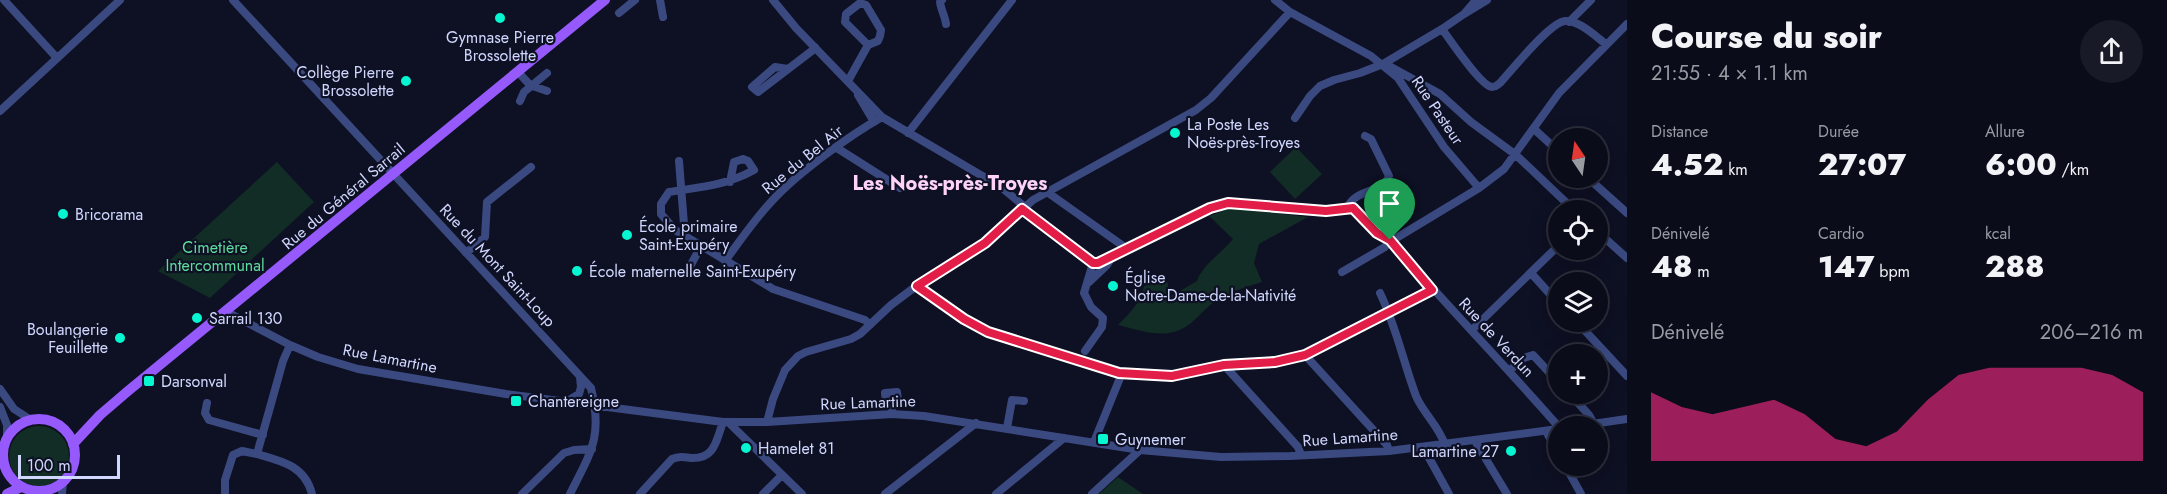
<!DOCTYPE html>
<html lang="fr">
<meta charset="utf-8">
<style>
:root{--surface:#0a0c1a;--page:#181a27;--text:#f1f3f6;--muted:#999ba2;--line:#2a2c39;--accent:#db2777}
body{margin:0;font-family:Jost,sans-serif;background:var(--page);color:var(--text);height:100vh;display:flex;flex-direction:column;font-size:22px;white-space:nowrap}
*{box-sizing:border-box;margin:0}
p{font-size:20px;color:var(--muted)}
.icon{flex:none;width:33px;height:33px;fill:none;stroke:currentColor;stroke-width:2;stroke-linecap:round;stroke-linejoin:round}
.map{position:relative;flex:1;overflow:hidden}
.panel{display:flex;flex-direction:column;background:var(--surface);width:540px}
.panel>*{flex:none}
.needle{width:39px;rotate:347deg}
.tools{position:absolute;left:1548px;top:128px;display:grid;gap:12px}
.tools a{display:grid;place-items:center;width:60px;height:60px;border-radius:50%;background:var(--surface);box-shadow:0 6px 24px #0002,0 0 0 2px var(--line);font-size:30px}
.scale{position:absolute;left:18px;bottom:15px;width:102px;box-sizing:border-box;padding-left:6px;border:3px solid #d1d7fe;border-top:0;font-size:16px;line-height:21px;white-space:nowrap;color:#d1d7fe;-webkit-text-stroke:4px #0e1023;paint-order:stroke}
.pin{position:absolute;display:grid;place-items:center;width:51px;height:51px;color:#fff;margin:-62px -26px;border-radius:50% 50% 50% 0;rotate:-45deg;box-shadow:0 0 6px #0007}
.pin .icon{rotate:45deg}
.round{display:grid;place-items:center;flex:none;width:63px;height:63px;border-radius:32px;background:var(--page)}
.head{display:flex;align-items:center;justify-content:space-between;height:102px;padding:0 24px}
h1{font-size:33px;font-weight:800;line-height:45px}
.figures{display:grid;grid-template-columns:repeat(3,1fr);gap:9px;height:102px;padding:6px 24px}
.figures div{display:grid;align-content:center}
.figures b{font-size:30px;font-weight:800}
.figures small{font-size:16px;font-weight:400}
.figures p{font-size:16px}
.chart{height:168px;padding:12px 24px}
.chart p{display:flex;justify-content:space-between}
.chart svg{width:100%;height:108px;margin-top:6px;fill:var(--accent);opacity:.7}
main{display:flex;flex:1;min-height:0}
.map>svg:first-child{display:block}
.green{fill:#112d25}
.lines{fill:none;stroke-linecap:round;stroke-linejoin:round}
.minor{stroke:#3a4a81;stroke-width:8}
.major{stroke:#965afc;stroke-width:10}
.route-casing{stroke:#fff;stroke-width:12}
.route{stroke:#e11d48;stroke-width:8}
.poi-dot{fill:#05f6d0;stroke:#0e1023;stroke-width:2}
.labels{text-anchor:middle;stroke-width:4.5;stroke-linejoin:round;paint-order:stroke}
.poi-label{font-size:16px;fill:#d1d7fe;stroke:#0e1023;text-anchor:start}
.street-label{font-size:16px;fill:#d1d7fe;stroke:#0e1023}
.park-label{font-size:16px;fill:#5edd9d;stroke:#0e1023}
.quarter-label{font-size:20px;font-weight:bold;fill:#fed3fa;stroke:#0e1023}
</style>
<main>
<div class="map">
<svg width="1627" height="494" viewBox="0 0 1627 494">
<rect width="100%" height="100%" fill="#0e1023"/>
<path class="green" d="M1296,147l26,27 -27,25 -25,-27z
M277,162l37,40 -104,96 -52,-27z
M1231,208l77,9 -49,27 -5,19 8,19c-16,5 -34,10 -48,20 -11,8 -20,21 -32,27 -20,10 -43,1 -64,-4 12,-12 23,-23 26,-39l23,-5 4,15 26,-15c5,-16 25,-28 36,-42l-24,-23z
M9 456a30 30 0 1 1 60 0a30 30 0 1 1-60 0Z
M1118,477l25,17h-44z"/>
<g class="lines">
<path class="minor" d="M4,0l53,58
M233,0l358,388c12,49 0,64 -21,106
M660,0l3,17
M773,0l23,28 86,89 119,70 24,20
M942,0l-2,2c1,8 5,14 6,22
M1275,0l15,12 81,44 27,22 46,69 35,41
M1476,0l-12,14 23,-14
M619,13l16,-13
M1569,22l22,-22
M1442,29c8,11 39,57 50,58 4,0 5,-2 8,-4 11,-12 50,-61 65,-62 14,-1 30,15 41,23
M1391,67l49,27 31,28 45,33 58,55
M788,69l-13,-2 -23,20 6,5 55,-42 2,-3
M518,72l12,13 17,6
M848,81l20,-36 10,-4 2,-5 1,-6 -15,-25 -6,-2 -14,11 -1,8 23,23
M858,95l16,27
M520,101l4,-9 23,-19
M0,111l120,-111
M1295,118l15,-22 10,-10 14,-6 26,-7 23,-9 59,-35 22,-15
M1534,129l24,22
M908,133l104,-133
M837,148l63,40
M679,161l6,76
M1587,177l40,36
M730,182l4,-20 9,-3 5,2 6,9c-29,16 -54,17 -85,22l-8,12v10l14,16 98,59 92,31 5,5
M1047,192l79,56
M1348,207c7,-18 35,-14 41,-31l-18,-37 -6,-3
M1022,209l71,54
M1598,232l29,26
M466,253l19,-16 2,-35 44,-35
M725,261c15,-20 29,-41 46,-59 26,-29 78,-66 111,-85
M1093,263l9,-2 108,-53 19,-5 97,8 22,-4 10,5 19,21 13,7 8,-3 81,-49 25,-19 55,-76 68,-69
M1342,272l43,-25 5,-7c55,64 113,123 168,186
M1531,273l27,30
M686,274l15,-28
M1089,282l18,-17 5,-8
M917,286l57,40 14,6 131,41 53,3 52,-11 51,-4 30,-6 127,-65
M1380,293c16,33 23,68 36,103 7,17 23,30 29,49
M227,312l63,33 28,12 40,12 148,25 217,28h44l125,-8 32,2 216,34 81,7 69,-1 99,-5 169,-22
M1576,321l51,55
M1472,330l86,-84
M1085,351l17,-24 1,-9 -12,-11 -7,-14 9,-30
M1305,355l82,90 2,6
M1224,365l74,82 3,8
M1509,371l15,-13 9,-3 25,27
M0,389l14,20 17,11
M1569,393l20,22 5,9
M891,401h-5l-1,-8 12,-1 1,8 -7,1 1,13
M566,402l13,-8 2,-7 -1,-10
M207,403l-2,10 4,7 54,15
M0,407l7,18v12
M728,422l74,72
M767,422l6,-23 12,-29 13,-14 8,-4 45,-13 9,-5 31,-29 20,-15 74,-47 48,-43 163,-90 15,-12 79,-86
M1578,426l49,-7
M1007,428l5,-28 12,1
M1546,431l12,22
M1475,441l32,53
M1094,442l28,-69
M1423,447l26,47
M257,454c25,7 48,12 55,40
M1565,465l16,29
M40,491l4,3
M62,494l1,-12
M225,494v-14l8,-25 9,-4 15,3 26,-93 7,-16
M522,494l42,-41 10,-3 18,-1
M640,494l32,-35c7,-3 12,-2 19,-1 24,1 25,-17 32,-36
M763,494l19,-19
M885,494l91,-71
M996,494l68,-56
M1092,494l48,-44"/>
<path class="major" d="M3 455a36 36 0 1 1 72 0a36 36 0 1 1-72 0Z
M73,444l27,-29 28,-24 477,-391
M7,494l14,-7"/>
</g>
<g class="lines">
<g class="route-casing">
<path id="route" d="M1228,203l98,8 27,-3 24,25 13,7 42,50 -127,65 -30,7 -51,3 -52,11 -53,-3 -131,-41 -24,-13 -47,-33 68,-43 37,-34 71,54h5l112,-55z"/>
</g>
<use href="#route" class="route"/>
</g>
<g class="poi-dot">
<circle cx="500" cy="18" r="6"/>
<circle cx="406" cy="81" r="6"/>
<circle cx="1175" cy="133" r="6"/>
<circle cx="63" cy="214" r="6"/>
<circle cx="627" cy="235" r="6"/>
<circle cx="577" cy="271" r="6"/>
<circle cx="1113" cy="286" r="6"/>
<circle cx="197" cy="318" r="6"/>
<circle cx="120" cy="338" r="6"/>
<rect x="143" y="375" width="12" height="12" rx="3"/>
<rect x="510" y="395" width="12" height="12" rx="3"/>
<rect x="1097" y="433" width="12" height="12" rx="3"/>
<circle cx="746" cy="448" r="6"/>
<circle cx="1511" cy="451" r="6"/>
</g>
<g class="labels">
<g class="poi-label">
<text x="500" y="43" text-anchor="middle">Gymnase Pierre<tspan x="500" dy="18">Brossolette</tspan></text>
<text x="394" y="78" text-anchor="end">Collège Pierre<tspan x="394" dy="18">Brossolette</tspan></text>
<text x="1187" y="130">La Poste Les<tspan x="1187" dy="18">Noës-près-Troyes</tspan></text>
<text x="75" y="220">Bricorama</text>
<text x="639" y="232">École primaire<tspan x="639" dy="18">Saint-Exupéry</tspan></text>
<text x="589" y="277">École maternelle Saint-Exupéry</text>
<text x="1125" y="283">Église<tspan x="1125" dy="18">Notre-Dame-de-la-Nativité</tspan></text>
<text x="209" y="324">Sarrail 130</text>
<text x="108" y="335" text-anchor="end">Boulangerie<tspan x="108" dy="18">Feuillette</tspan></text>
<text x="161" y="387">Darsonval</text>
<text x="528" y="407">Chantereigne</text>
<text x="1115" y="445">Guynemer</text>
<text x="758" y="454">Hamelet 81</text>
<text x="1499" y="457" text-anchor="end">Lamartine 27</text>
</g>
<g class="street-label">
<text transform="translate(1438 110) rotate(56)" y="6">Rue Pasteur</text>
<text transform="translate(802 159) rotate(-39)" y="6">Rue du Bel Air</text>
<text transform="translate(343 196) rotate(-40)" y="6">Rue du Général Sarrail</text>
<text transform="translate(498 265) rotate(47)" y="6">Rue du Mont Saint-Loup</text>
<text transform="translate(1497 337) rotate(47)" y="6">Rue de Verdun</text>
<text transform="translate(390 358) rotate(11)" y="6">Rue Lamartine</text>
<text transform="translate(868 402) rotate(-2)" y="6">Rue Lamartine</text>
<text transform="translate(1350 437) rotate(-4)" y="6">Rue Lamartine</text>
</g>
<g class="park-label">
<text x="215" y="253">Cimetière<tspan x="215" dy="18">Intercommunal</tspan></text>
</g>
<g class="quarter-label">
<text x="950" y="190">Les Noës-près-Troyes</text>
</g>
</g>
</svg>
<div class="tools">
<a><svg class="needle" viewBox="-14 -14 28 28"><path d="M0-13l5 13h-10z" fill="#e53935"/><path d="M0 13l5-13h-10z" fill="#999ba2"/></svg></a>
<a><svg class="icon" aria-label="locate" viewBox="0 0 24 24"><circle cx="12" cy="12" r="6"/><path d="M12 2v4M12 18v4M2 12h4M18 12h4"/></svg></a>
<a><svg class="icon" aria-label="layers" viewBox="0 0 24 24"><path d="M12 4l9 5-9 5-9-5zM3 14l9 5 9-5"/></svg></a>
<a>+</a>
<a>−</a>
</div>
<div class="scale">100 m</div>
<div class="pin" style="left:1390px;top:240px;background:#1e9e55"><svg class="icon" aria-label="arrive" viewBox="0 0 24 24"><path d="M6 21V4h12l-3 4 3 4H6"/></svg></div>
</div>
<section class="panel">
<div class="head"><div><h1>Course du soir</h1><p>21:55 · 4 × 1.1 km</p></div><a class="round"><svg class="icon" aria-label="share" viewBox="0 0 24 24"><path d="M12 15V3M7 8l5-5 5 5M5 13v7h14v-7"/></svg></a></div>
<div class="figures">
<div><p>Distance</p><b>4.52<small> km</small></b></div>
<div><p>Durée</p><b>27:07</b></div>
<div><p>Allure</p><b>6:00<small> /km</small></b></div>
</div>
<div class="figures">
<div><p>Dénivelé</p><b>48<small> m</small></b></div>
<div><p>Cardio</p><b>147<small> bpm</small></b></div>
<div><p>kcal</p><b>288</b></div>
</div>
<div class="chart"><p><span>Dénivelé</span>206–216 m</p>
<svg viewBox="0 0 160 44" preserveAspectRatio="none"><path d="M0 44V16L10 22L20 25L30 22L40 19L50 25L60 35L70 38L80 32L90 19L100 9L110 6L120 6L130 6L140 6L150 9L160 16V44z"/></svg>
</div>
</section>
</main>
